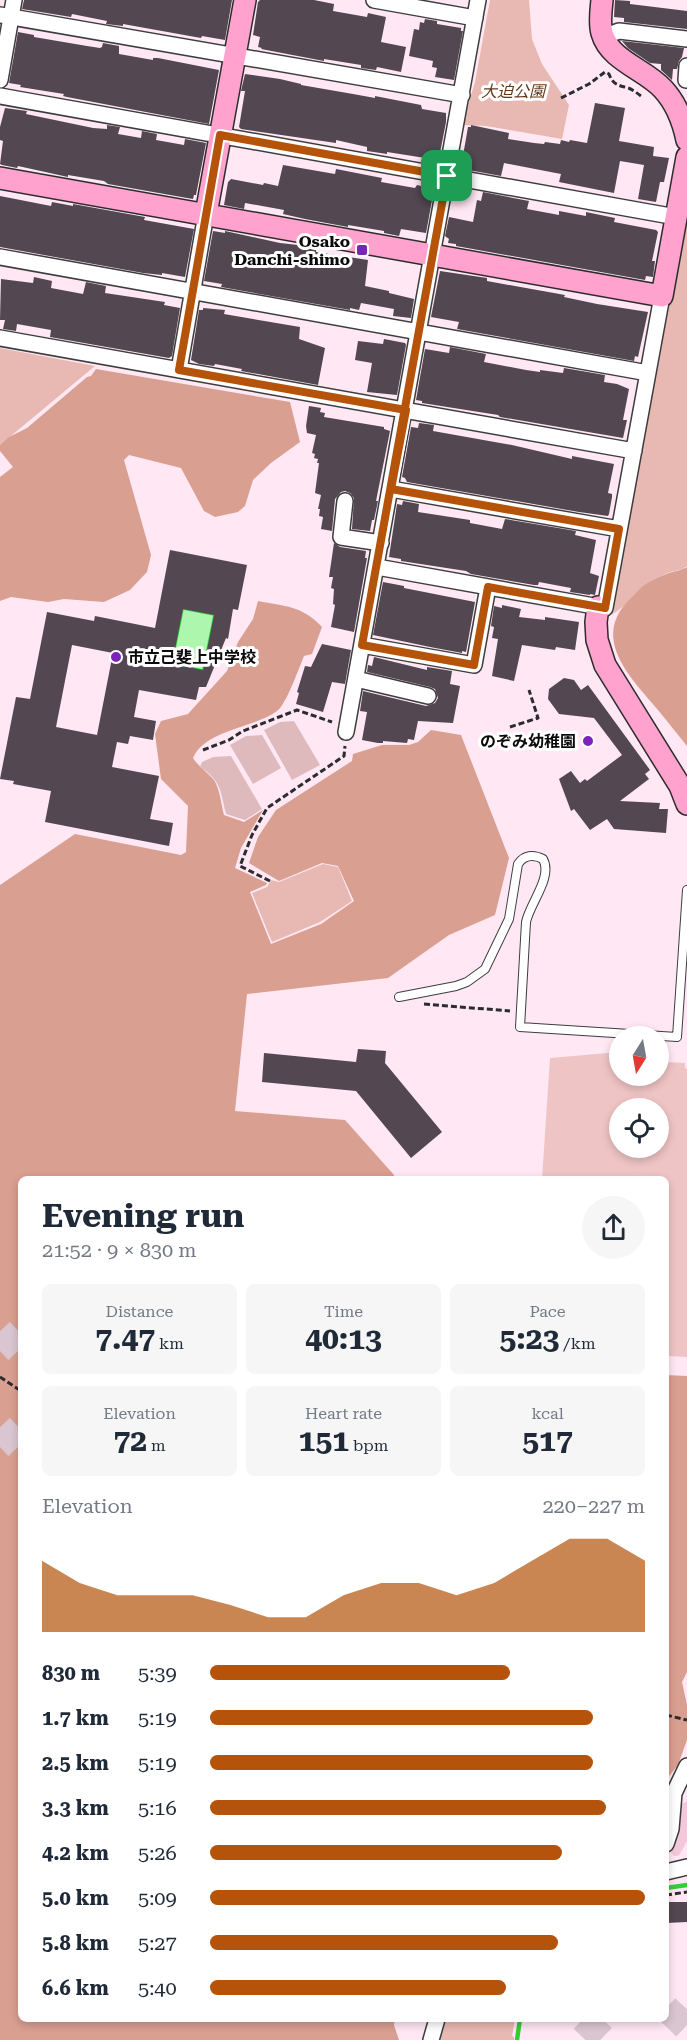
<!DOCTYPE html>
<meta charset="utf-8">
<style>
:root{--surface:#fff;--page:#f6f6f7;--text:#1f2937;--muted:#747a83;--accent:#b45309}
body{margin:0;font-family:"Roboto Serif","Noto Sans JP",serif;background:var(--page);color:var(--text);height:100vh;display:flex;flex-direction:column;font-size:22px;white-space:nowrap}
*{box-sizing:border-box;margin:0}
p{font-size:20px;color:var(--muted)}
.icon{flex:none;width:33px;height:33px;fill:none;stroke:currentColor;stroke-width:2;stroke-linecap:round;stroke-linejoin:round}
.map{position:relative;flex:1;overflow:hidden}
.details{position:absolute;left:18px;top:1176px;width:651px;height:846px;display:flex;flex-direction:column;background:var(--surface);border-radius:9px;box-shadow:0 3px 9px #0003}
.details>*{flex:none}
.needle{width:39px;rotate:191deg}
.buttons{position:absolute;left:609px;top:1026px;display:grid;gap:12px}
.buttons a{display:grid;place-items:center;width:60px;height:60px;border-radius:50%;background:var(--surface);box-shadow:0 3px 9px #0003;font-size:30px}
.pin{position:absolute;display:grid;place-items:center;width:51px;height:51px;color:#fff;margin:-26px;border-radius:12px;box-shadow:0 3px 9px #0006}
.round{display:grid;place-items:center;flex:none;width:63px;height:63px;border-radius:32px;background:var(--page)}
.headline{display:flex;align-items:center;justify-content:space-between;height:102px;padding:0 24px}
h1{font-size:33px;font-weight:700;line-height:45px}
.stats{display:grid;grid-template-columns:repeat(3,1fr);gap:9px;height:102px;padding:6px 24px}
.stats div{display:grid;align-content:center;border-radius:9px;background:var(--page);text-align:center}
.stats b{font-size:30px;font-weight:700}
.stats small{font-size:16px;font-weight:400}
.stats p{font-size:16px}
.chart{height:168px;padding:12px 24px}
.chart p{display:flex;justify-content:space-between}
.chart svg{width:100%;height:108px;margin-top:6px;fill:var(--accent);opacity:.7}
ul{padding:0 24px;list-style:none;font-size:20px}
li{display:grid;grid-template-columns:96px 72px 1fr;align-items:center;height:45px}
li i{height:15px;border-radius:8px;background:var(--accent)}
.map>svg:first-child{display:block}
.farmland{fill:#f4c8db}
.green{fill:#e8b9b2}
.forest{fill:#d99f91}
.cemetery{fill:#dfbabc}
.pitch{fill:#efc4c4;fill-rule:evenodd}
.water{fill:#acf6ad;stroke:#33cd3a;stroke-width:1.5}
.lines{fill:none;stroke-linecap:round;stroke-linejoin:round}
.stream{stroke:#33cd3a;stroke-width:4.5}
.building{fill:#534752;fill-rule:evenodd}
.highway-tunnel{stroke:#dac6d1;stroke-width:27;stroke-dasharray:27 14;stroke-linecap:butt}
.lane-casing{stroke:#3d3d3d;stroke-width:10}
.street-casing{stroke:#3d3d3d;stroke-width:18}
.secondary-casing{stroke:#2c2c2c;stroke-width:24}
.path{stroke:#2c2c2c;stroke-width:3;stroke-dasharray:6 3;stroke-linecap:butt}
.lane{stroke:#fff;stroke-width:8}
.street{stroke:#fff;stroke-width:15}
.secondary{stroke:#ffa2cd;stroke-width:21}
.route-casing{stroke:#fff;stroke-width:12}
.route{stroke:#b45309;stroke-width:8}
.poi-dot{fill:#7c23b9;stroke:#fff;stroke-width:2}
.labels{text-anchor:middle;stroke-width:6;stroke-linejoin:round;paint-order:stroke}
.park-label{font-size:16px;font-style:italic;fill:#603a1c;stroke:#fff}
.poi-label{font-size:16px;font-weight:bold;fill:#0a0a0a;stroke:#fff;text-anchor:end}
</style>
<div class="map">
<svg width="687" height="2040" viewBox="0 0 687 2040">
<rect width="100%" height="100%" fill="#ffe7f4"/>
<path class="farmland" d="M687,1801v40l-7,13 -2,2h-4l-3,-3 9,-48z"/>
<path class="green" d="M490,0h39l3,39 10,25 27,41 -7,34 -76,-13 -24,-1 13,-43z
M687,198v368c-8,6 -14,4 -22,8 -22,10 -36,32 -56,42z
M0,348l95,18 -95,79z
M323,864l15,3 14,34 -32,21 -48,20 -20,-49 15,-6 4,-7 8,2z
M444,2019h71l-3,17 2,1v3h-76z"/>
<path class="forest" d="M96,369l194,33 10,40 -29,21 -18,17 -8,26 -7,6 -23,5 -11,-6 -23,-43 -52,-13 -5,5 27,95 -4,17 -17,18 -26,12 -40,-3 -16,3 -37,-5 -11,4v-124l13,-10 -13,-16v-6l9,-8 18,-9 60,-51 4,-1z
M687,567v179c-12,-15 -23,-29 -35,-43 -28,-32 -60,-69 -20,-106 5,-4 8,-10 14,-13 5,-3 15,-8 20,-10 8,-3 14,-3 21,-7z
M258,601c26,5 45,5 64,26l-10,27 -8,2c-5,12 -18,49 -27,55 -23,17 -72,19 -84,47 6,9 14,14 21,22 6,9 7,24 10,35l20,7 19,-12 -22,38 -6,20 32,15 -1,2 -16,7 21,52 50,-20 33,-23 -16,-35 -16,-3 -43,18 -30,-18 9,-26 18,-27 76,-49 1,-7 29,-9h27l9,-3 13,-12 30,5 48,123 -14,57 -46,20 -61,43 -141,16 -12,117 110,9 49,55v4h-373v840h374l-1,6 5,15h-399v-1155l75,-51 106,21 5,-3 2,-46 -27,-27 -6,-45 6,-13 27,-7 39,-43 11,-29 15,-23z
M666,1375l21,1v296l-5,10 5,23v35l-9,25 -12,15z"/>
<path class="cemetery" d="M294,721l26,44 -28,15 -28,-50 16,-8z
M262,735l19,33 -28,16 -23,-39 16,-9z
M231,756l31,53 -17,11 -19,-6c-6,-24 -4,-32 -26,-47l2,-5 11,-5z"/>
<path class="pitch" d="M665,1048v14l20,1v5l2,1v288l-21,-1v-177h-124l8,-121 69,-6 1,24h38l1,-27zM620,1108h38v40h-38z"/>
<path class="water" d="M183,609l31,6 -11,55 -31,-6z"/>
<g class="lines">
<path class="stream" d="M666,1888l21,-3
M517,2040l3,-21"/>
</g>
<path class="building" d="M24,0h208l-7,40 -23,-4 -1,2 -78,-14v2l-17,-2 1,-3 -35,-7 -1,3 -49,-8z
M260,0h54l20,4 -1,7 34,6 1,-4 18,4 -5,25 25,5 -5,25 -24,-5 -1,3 -15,-2v-3l-37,-6v2l-63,-12 1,-1 -4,-1 2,-10 -7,-2 5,-33z
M615,0l15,1v3l57,7v18l-63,-7v-4l-10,-1z
M425,19l12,2v3l24,4v3h2l-9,49 -19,-3 2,-9 -5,-1 1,-6 -24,-5 5,-27 5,1 1,-8 4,1z
M18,32l16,3v2l53,9 13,2 2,-1 1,-4 16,3v8l34,6v-2h5l61,12 -10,54 -142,-27 -4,-1 1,-2 -44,-7 1,-2 -12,-2z
M622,41l62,7 -2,9 -3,4 -2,8h-4l-1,11 -11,-10v-6l-11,-1 -22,-15z
M245,74l35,5 21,5v1l52,9 22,4v-2l46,9 1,4 24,4v9l-7,36 -1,2 -51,-8v2l-20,-3v-4l-31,-7v3l-95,-14 -2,-2 6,-36h-4z
M595,103l30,5 -6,33 35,6 -1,9 16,2 -5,24h-4l-4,20 -18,-3 6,-34 -24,-4 -6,32 -55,-11 2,-8 -57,-11 -3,13 -38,-7 -2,-2 7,-40h3v-2l38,8 -1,6 26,4 10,1 1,-2 15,2 1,-4 8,2 1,-2 17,3z
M5,108l22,3 -1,3 67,14 14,1v-4l13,2 -2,7 23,4 1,-7 15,3 -1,6 28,5 1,-6 21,4 -10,52h-2l-1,4 -6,-1 -79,-14 -4,-3 -36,-6v2l-50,-11 -1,2 -15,-3 -2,-1 3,-23 -3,-1v-13z
M283,165l52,9 1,-5 46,9 -1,4 34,6 2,-3 17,4 -8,44 -25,-4 -2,7 -15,-3v-2l-36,-6v2l-43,-8 -22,-5 1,-4 -39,-7 -1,6 -20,-4 4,-23 3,-3 32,6 1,-2 14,3z
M483,192l46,9 -2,8 32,6v-4l27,5v-4l29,6 -1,4 42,8 2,2 -6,29h3l-2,16 -7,-1 -1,4 -189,-34v-2l-8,-1 1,-4 -4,-3 4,-19 24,5 4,-22 4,1z
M0,196l51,10 1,-4 21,4v-2l72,13 -1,3 50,9 -9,48 -23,-4v2l-19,-2 -143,-26z
M213,231l12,2v-2l55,12 36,4v5l52,8 -3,26 24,5v2l25,6 -3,19 -18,-2 1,-7 -33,-6 -2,7 -9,-2v2l-129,-23 1,-3 -18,-3z
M440,271l47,7v3l78,14 -1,2 33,7 51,8 -10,45 -3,-1 -1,5 -177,-32 2,-7 -28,-5z
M34,277l18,4 -1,7 32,6 3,-12 20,4 -1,7 60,9 -1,3 16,3 -8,48 -3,2 -119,-21 1,-7 -34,-6 -1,7 -13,-2 2,-9h-5l1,-41 32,4z
M203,308l22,2 -1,4 76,13 -1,12 26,9 -7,37 -77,-14 1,-2 -27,-5 -1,2 -15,-2 -8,-4 8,-50h4z
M384,339l21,4 1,2 -9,50 -30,-3 5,-29 -17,-3 3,-19 25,3z
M450,347l36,7 -2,8 42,8 14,2v-2l23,3 1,-5 41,7 -1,7 13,2 12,5 -6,31h4l-4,18 -123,-21 -2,-2 -76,-12v-2l-6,-1 9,-51 24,4z
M309,406l12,2 -1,4 5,1 -1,4 60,10v2l6,2 -14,70h2l-4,19h-2l-2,11 -18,-2 2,-31 -4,-5 -5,-2 -4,1 -6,7 -3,32 -11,-2 2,-12 -4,-1 1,-7h-2l3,-14 -6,-2 4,-30h-2l1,-4 -4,-1 1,-4 -3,-1 4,-18 -9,-2 -1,-7z
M419,423l15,2 -1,6 79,14 60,14v-3l42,8 -6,29 4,1v3l-3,17 -1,2 -29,-4 -172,-30 -2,-4 -3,-1 9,-50 7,1z
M403,501l16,3 -1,8 52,8v3l32,6 3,-10 71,12 -1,4 21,5 -6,33 9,3 -4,19 -5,-1v1l-20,-3 1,-4 -32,-6 -1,3h-4l-63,-11 -5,-3 -65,-10v-2l-12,-2 8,-53 5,1z
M334,543l6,4 26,4 -1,7h2l-13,74 -23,-5 4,-22 -2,-1 1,-15 -3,-1 2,-11h-4z
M170,550l77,15 -9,45 -5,-1 -5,30 -2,-1 -20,49h-7l-3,13 -57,-10 -5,27 22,4 -3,19 -23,-4 -2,8 -11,-2 -5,25 47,9 -9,43 23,4 -4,23 -124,-24 6,-31 -38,-7 1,-3 -14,-2 16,-82 14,2 17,-87 47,9 1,-5 60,12zM183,609l31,6 -11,55 -31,-6zM72,645l41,8 -16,82 -41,-8z
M383,582l21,4v2l71,14 -9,50 -4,-1v2l-32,-6 -57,-12z
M502,605l19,4 -2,8 26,3v-3l34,5 -4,28 -19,-3 -1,3 -33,-5 -8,36 -22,-5 6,-37 -6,-1 2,-11 -3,-1 3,-20 8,2z
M322,644l29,6 -6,34 -13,-2 -9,30 -27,-8 3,-11 -2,-1 8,-26 6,1z
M374,657l53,13v-3l25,4 -2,13 10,2 -7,37 -35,-2 -4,19 -6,-1 -1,4 -24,-2v2h-5l-16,-3 5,-28 -7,-1 3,-20 63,15 9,-3 3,-5 -3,-9 -5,-2 -63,-15 1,-7 4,1z
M564,678l10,2 7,10 7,-5 62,85 -5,4 4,5 -29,22 40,2 -1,6h9l-2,24 -52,-4 -7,-10 -17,11 -16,-21 -3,2 -12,-32 12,-8 9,12 5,-4 2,2 35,-26 -28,-37 -35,-4 -11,-15 1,-10z
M358,1049l28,2 -1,12 57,69 -31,26 -55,-67 -94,-9 2,-29 92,9z
M666,1902h21v20l-21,1z"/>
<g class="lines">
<path class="highway-tunnel" d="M0,1331l21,23
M0,1427l21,23
M666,2008l21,20
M583,2019l22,21"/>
<g class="lane-casing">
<path id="lane" d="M399,997l57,-11 11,-4 18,-13 24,-50 9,-55c6,-9 15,-10 25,-5 10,18 -13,44 -17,63l-6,105 157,10 10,-147"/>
</g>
<g class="street-casing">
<path id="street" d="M374,0l101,18
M0,15l462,80
M603,37l16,-6 68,8
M0,80l14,-80
M686,80l1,-14
M0,96l676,121
M0,257l648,116
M0,338l634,113
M179,370l27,-156
M391,489l228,40
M345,501l-4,36 40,6
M377,567l228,41 57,-312
M362,645l112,20 14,-78
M356,679l72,17
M346,732l132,-732
M666,1844l5,-15 3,-36 13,-27
M666,1872l21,-5
M431,2040l6,-21"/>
</g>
<g class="secondary-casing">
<path id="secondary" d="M602,0c-1,11 -3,23 0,33 8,28 43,36 61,56 14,15 20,32 24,51
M0,178l662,118 25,-139
M206,214l39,-214
M598,607l-2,15 1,18 8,25 75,121 7,18"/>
</g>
<path class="path" d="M561,98l28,-14 16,-12 4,2c4,11 9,11 19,14 4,1 9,5 13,8
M510,727l28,-9 -9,-28
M203,750l26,-10 14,-9 54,-21 35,12
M270,881l-30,-15 12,-31 15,-27 77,-52 1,-10
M424,1004l86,7
M0,1377l21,14
M666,1715l21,5
M666,1895l21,-3"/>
<use href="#lane" class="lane"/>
<use href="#street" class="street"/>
<use href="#secondary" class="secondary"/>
</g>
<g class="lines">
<g class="route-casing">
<path id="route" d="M447,176l-85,469 112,20 14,-78 117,21 14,-79 -228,-40 15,-79 -227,-40 41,-235 227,41"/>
</g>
<use href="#route" class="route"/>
</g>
<g class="poi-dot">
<rect x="356" y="244" width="12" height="12" rx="3"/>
<circle cx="116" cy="657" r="6"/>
<circle cx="588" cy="741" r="6"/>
</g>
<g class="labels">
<g class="park-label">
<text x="513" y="97">大迫公園</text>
</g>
<g class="poi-label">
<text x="350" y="247">Osako<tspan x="350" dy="18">Danchi-shimo</tspan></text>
<text x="128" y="663" text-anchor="start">市立己斐上中学校</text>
<text x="576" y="747">のぞみ幼稚園</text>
</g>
</g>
</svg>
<div class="buttons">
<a><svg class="needle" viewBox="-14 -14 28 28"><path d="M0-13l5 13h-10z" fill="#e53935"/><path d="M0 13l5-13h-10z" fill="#747a83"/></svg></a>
<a><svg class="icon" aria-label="locate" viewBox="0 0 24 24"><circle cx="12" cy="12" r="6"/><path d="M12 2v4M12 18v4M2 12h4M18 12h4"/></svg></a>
</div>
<div class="pin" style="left:447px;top:176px;background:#1e9e55"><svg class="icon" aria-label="arrive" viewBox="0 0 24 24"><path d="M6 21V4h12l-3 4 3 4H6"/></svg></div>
<section class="details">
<div class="headline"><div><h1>Evening run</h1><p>21:52 · 9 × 830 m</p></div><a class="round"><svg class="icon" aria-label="share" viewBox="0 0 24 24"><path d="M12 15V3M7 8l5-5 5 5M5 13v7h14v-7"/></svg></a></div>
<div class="stats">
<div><p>Distance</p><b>7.47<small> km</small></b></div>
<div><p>Time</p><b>40:13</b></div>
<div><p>Pace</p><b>5:23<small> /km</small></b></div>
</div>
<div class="stats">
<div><p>Elevation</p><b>72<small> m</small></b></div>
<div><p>Heart rate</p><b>151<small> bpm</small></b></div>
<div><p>kcal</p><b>517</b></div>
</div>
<div class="chart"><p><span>Elevation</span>220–227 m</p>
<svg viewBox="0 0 160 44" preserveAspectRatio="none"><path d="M0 44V15L10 24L20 29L30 29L40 29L50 33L60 38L70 38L80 29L90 24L100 24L110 29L120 24L130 15L140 6L150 6L160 15V44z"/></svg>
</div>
<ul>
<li><b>830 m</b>5:39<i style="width:69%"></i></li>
<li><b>1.7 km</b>5:19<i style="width:88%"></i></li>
<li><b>2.5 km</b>5:19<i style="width:88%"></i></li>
<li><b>3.3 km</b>5:16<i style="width:91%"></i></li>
<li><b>4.2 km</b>5:26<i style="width:81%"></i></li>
<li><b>5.0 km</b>5:09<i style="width:100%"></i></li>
<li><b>5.8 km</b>5:27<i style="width:80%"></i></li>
<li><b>6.6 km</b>5:40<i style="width:68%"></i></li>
</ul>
</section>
</div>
